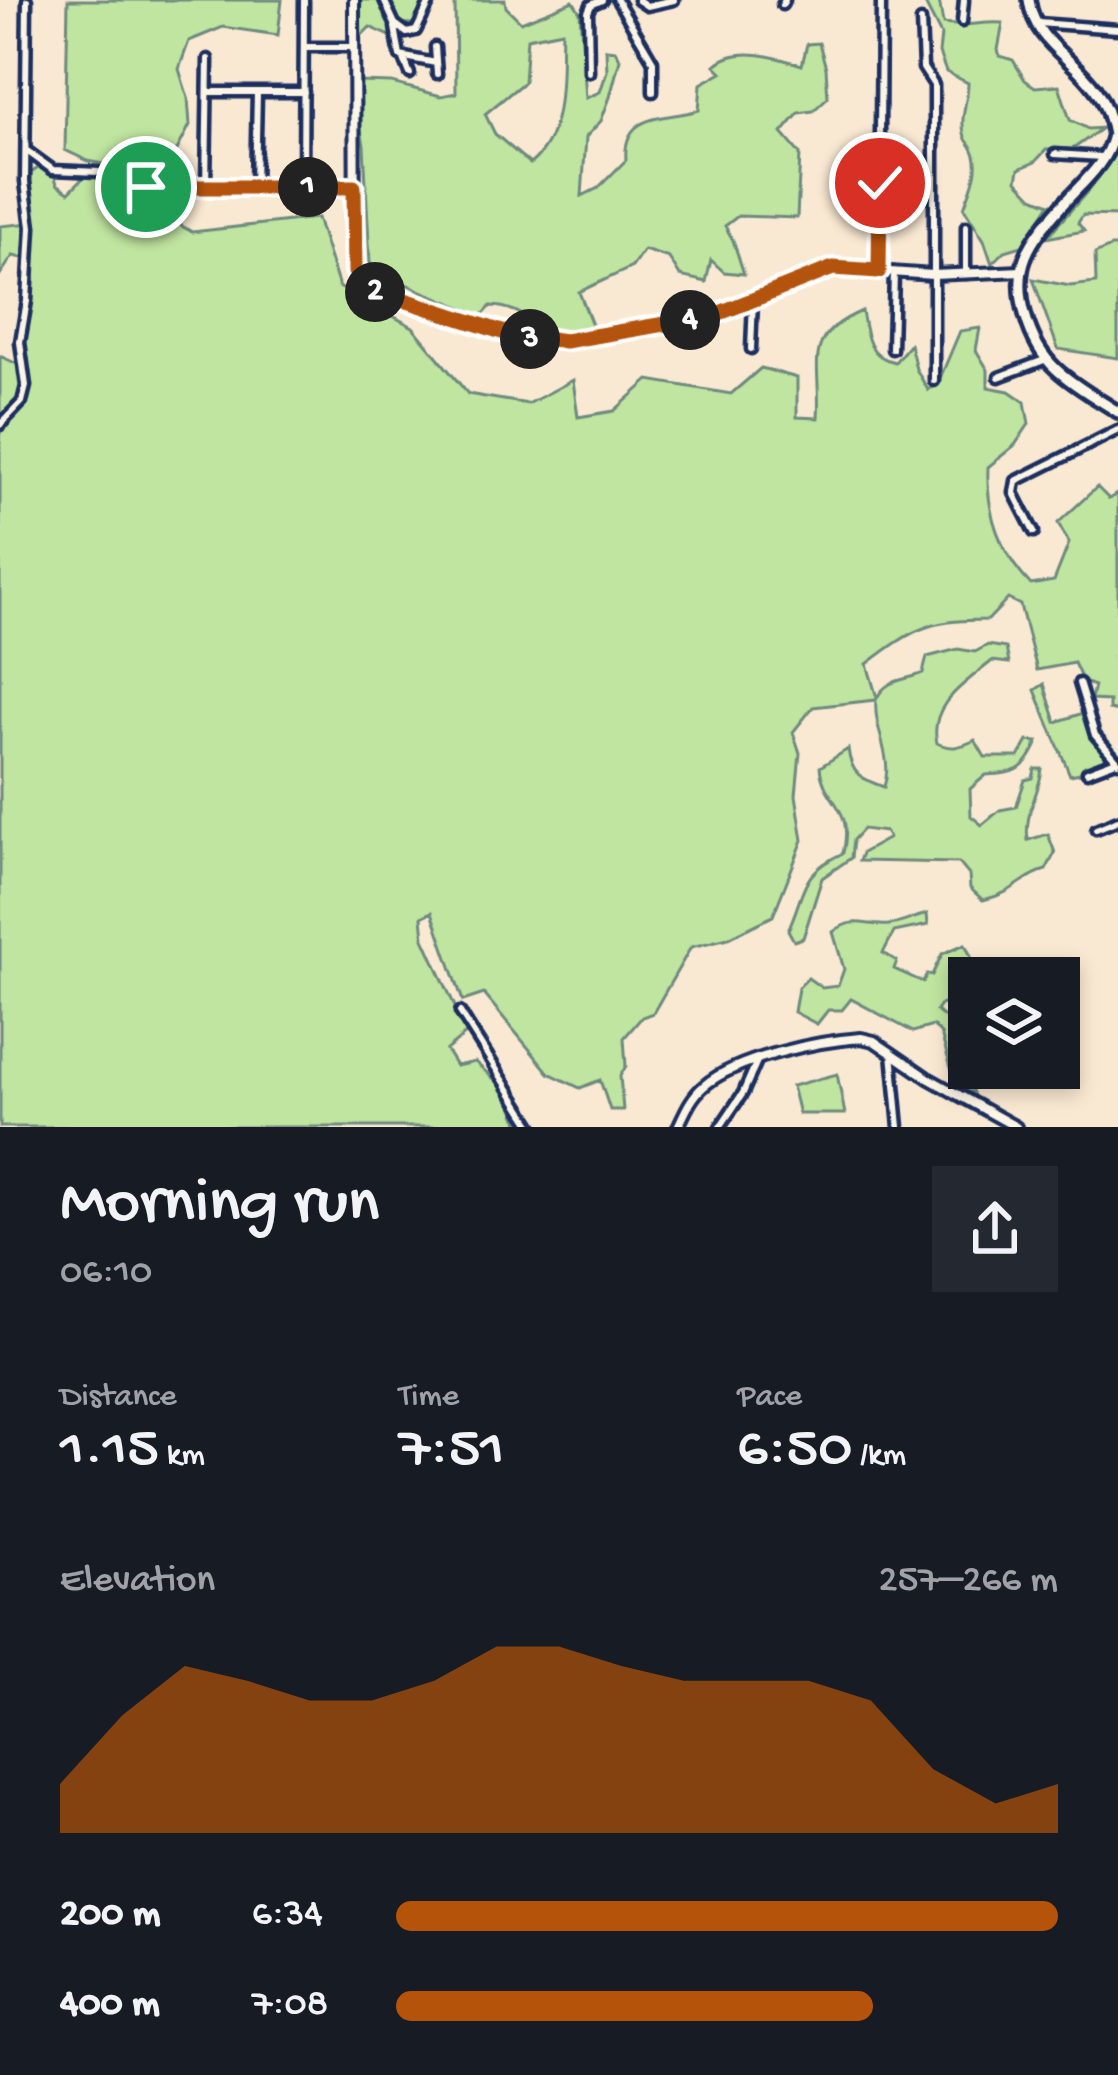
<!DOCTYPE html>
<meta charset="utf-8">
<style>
:root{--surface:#171b24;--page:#242831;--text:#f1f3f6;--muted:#9ea1a6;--accent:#b45309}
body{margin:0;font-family:"Gochi Hand",sans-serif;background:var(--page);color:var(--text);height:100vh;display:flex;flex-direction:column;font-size:45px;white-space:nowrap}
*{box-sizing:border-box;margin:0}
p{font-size:39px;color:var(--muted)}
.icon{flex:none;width:66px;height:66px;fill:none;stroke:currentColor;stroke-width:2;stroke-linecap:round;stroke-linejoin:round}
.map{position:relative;height:1127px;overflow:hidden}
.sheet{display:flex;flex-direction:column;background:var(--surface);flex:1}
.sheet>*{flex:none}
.buttons{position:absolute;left:948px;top:957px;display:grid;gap:24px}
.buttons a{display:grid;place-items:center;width:132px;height:132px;border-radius:0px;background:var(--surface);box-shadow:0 6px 18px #0003;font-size:60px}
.pin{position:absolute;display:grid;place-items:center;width:102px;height:102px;color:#fff;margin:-51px;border:6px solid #fff;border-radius:50%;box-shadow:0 3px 12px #0007}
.km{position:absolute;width:60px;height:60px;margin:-30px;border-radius:50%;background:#222;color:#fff;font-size:33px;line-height:60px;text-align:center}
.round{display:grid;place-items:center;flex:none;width:126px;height:126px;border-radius:0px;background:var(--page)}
.summary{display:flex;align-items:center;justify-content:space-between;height:204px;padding:0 60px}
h1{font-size:66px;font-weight:600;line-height:90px}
.metrics{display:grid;grid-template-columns:repeat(3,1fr);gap:18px;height:204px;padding:12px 60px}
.metrics div{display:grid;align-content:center}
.metrics b{font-size:60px;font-weight:600}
.metrics small{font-size:33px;font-weight:400}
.metrics p{font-size:33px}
.chart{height:336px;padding:24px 60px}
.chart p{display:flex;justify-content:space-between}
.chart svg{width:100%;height:216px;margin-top:12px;fill:var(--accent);opacity:.7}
ul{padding:0 60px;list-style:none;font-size:39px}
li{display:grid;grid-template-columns:192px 144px 1fr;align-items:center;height:90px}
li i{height:30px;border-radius:15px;background:var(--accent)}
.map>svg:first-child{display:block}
.green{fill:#c0e5a0;stroke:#6e8a7f;stroke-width:3;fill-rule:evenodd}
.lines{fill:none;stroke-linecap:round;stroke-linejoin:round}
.minor-casing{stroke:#1b2f5e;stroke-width:15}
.tertiary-casing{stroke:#1b2f5e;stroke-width:16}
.secondary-casing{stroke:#1b2f5e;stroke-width:18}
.minor{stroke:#fcf5e5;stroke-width:6}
.tertiary{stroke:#fcf5e5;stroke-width:8}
.secondary{stroke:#fcf5e5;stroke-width:9}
.route-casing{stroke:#fff;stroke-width:24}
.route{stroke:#b45309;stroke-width:15}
</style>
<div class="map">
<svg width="1118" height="1127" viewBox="0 0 1118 1127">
<rect width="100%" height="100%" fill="#fae9d2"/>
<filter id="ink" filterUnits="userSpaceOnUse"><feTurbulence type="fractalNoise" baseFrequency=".00833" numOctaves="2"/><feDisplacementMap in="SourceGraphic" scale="24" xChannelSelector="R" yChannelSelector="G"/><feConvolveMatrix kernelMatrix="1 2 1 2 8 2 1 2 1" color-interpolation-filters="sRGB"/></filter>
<g filter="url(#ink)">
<path class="green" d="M68,0h214l-4,35 -55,-8 -34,14 -10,28 9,29 2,27 -32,62 -25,-1 -6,17 24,5 41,24 125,-14 22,69 74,40 55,67 60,10 45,-24 5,37 36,-6 35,-31 82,14 30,-26 36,10v39l21,1c4,-56 -18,-80 44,-107 4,24 6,46 33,51l15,-18 6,25 12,21 10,-7 22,-52 20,-3 -4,22 12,20v17l21,4 16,11 4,22 -14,21 -27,22c-2,46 12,86 43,118l23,-4 15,-38 -11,-20 39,-36 12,12 9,-6v161l-3,2 3,56 -9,-2v-9l-18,-1 3,-14 -11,-4 -9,-19 -37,7 -17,-65 -12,-6 -20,21c-60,0 -74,8 -121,44l10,34c10,-20 28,-17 46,-25l4,-16 31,-8 17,3 13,-7 18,3 3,15 -17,-2c-26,22 -64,43 -55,82 14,7 24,4 38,-3l10,17h34l9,-16 10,1c-13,30 -22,31 -52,33l-16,14 1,27 11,9 18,-15 16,-3 9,-27 8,-2 2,-9h7c-3,26 -18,44 -14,71l20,-6 7,19 -9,17c-24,6 -30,23 -63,30l-13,-12 -1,-13 -10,-12 -100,-2 3,-8 27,-15 -4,-6 -22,-3 -10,11 -2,18 -29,20 -19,60 -9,3 -6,-11c18,-39 11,-57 55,-77 12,-48 -20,-50 -23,-86l28,-18c3,25 13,30 36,38 10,-30 -11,-57 -8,-87l-63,7 -20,25 7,21 -4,42 7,45 -30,76 -45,22 -37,9 -38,66 -11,4 -18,21 2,28 -6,10 3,34h-13l-10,-30 -20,8 -31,-15 -65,-79 -21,7 -31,-89 -10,5 2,21 43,95 -21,17 10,16 19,-4 30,27 16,38h-521v-771l22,10 6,-107 -15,-3 -13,19v-49l31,-3 -6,-46 19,-13 9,6 4,14 12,8 20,-20 23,3 -2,-10 -22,-4 -23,-11z
M361,0h69l-17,24 -18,-1 -1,34 -4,-21 -20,-9 -11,11z
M455,0h50l1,7 15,15 52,-21 7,11 6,86 14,-6 7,-21 -1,-22 9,1 5,9 -10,38 -9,24 -15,16 -4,59 16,-8 28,-28c-4,-49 41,-40 73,-50l2,-26 21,-12 -7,-7c22,-20 61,-8 87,0l5,-21 12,-1 7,25 2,29 -15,14 -14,2 -17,20 18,21 -3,64 -59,-2 -13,10 8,14 11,34 -20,-2 -13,-12 -5,22 -26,-6 -11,-18 -25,-8 -12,17 -53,25 15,38c-9,1 -21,5 -30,5 -29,-3 -37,-28 -73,-29l-10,11c-37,-20 -78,-29 -111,-54l-6,-118 -5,-26 1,-37 32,1 49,13 15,-3zM562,31c-2,42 5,103 -32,133l-35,-30 -10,-20 39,-32 3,-44z
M923,0h16l4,24c20,4 39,-3 60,-1l-5,27 2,6 13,4 12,20 10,7 24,-2 11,35 18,9 14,-1 -29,21 -27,1 -11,12 -16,7 -2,11 16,17 17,7 -28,42 -17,5 -13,13 -8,-24 -20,-32c6,-18 18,-40 9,-58 -5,-11 -6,-5 -9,-17 -4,-17 4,-33 4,-50l-22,-11 -7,-19 2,-18z
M1118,149v67l-35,-1 -5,8 6,8 -38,7c25,-29 53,-56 72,-89z
M1111,247h7v111l-60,-9 -25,-70 37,7 26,-3 -1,-29z
M1044,684l12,38 30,-10 6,16 24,33 -15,8 -31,6 -35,-85z
M927,914l1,11 -34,7 -11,21 14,8 -3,8 29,13 4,-8 5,1 10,-21 23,-10 16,34h-12v35l-13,-13 -16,5 -4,6 16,12 21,70 -17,-8 -15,-51 -8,-8 -20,6 -62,-33 -9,11h-14l-11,14 -23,-12 4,-24 10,-10 14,10 16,-2 6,-17 -11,-37c22,-17 31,-5 56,-7 12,-1 26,-8 38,-11z
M837,1074l8,40h-46l-7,-28z"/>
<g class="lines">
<g class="minor-casing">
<path id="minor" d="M384,0l11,24 12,9 9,-2 15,-31
M617,0l36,61v31
M638,0l9,6 27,-6
M782,5l3,-5
M921,21l2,47 11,17v296
M962,22l2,-22
M1038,23l80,6
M395,27l5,29 36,7
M304,47h50
M435,47l2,27
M404,59l6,15
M589,72l-1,-60 3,-7 11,-5
M208,92h96
M27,151l26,19 46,2 40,15h215
M1055,154l46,3
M206,187l2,-128
M255,187l2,-95
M303,187l1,-187
M879,271l2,-271
M966,274v-48
M751,349l2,-49
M892,349l2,-77
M999,377l48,-18
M0,425l22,-23 4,-16 -6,-44 7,-41 4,-74 -6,-45 2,-182
M1034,532l-20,-39 2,-12 102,-51
M1079,683l16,52 23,27
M1087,772l29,-11
M1096,829l22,-9
M460,1012l73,115
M892,1053l7,74
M720,1127l23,-34 14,-32"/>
</g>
<g class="tertiary-casing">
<path id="tertiary" d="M354,0l1,272 11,17 136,43 63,9 147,-25 121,-48 100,7 89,-4
M678,1127c7,-15 13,-30 26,-41 32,-28 114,-45 157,-48l13,3 54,37 88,49"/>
</g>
<g class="secondary-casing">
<path id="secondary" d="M1029,0c8,59 73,61 84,135 -6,28 -30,47 -49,68 -14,16 -30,33 -38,53 -14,35 3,88 30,113 18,17 42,30 62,43"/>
</g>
<use href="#minor" class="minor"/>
<use href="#tertiary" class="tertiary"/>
<use href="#secondary" class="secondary"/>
</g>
</g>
<g class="lines" filter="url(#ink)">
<g class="route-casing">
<path id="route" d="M146,187h208l1,85 7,14 140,46 63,9 147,-25 121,-48 46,3 1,-88"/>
</g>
<use href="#route" class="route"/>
</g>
</svg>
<div class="buttons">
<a><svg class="icon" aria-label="layers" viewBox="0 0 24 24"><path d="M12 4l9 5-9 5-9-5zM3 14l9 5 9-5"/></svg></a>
</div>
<div class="pin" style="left:146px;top:187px;background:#1e9e55"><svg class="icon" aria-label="arrive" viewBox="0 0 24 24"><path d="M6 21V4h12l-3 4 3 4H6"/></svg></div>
<div class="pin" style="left:880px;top:183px;background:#d93025"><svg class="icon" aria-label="check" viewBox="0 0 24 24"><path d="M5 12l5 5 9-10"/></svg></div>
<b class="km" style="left:308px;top:187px">1</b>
<b class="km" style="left:375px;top:292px">2</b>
<b class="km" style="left:530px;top:339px">3</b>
<b class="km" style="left:690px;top:320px">4</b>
</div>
<section class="sheet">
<div class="summary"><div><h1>Morning run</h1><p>06:10</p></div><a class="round"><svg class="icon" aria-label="share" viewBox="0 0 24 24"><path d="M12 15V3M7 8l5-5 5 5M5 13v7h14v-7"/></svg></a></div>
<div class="metrics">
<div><p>Distance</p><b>1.15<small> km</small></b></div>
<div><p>Time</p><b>7:51</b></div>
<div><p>Pace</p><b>6:50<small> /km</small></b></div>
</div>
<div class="chart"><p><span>Elevation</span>257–266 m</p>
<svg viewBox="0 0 160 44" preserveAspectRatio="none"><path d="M0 44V34L10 20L20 10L30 13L40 17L50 17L60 13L70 6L80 6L90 10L100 13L110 13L120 13L130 17L140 31L150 38L160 34V44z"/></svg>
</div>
<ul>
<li><b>200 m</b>6:34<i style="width:100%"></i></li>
<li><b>400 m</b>7:08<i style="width:72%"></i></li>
</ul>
</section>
